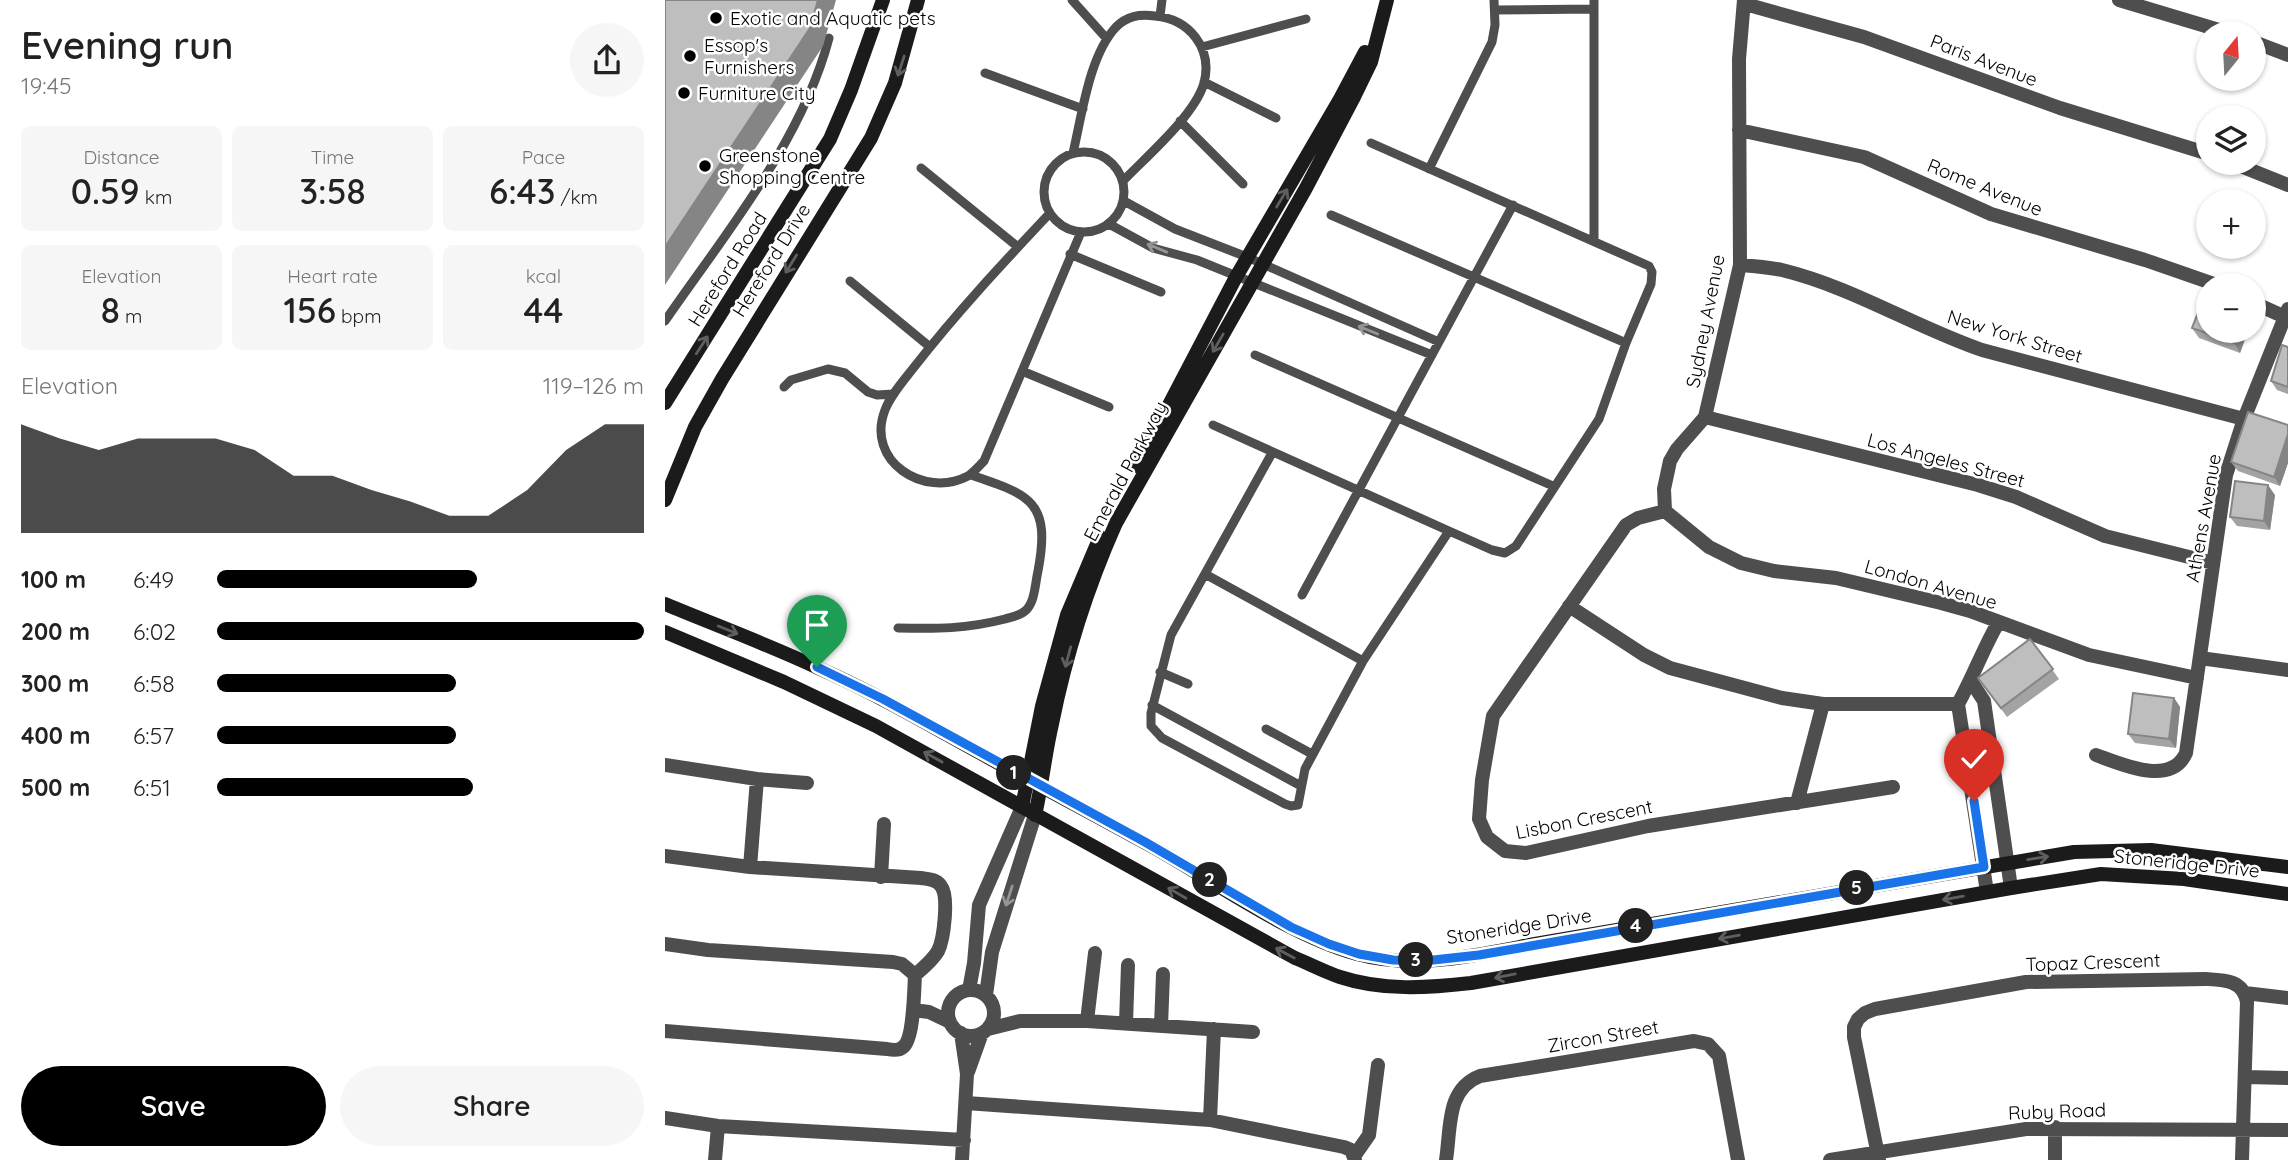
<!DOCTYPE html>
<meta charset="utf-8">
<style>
:root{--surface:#fff;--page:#f6f6f6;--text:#222;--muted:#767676;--accent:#000}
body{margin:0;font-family:Quicksand,sans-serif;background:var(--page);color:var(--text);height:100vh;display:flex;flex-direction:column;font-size:26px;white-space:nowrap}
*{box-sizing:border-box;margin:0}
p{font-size:23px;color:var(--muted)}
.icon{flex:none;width:38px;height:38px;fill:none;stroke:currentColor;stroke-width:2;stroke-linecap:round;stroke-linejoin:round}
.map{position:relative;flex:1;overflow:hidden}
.side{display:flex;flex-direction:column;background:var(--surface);width:665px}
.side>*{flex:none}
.needle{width:46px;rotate:18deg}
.buttons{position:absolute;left:1531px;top:21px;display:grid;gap:14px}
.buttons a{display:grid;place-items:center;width:70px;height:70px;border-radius:50%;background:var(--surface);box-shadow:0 2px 5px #0004;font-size:35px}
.pin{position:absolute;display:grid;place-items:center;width:60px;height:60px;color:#fff;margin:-72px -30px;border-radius:50% 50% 50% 0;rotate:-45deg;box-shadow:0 0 7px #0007}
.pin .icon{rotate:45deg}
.km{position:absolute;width:35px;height:35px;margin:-18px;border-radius:50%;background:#222;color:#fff;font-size:19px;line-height:35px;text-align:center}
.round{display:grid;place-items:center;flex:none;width:74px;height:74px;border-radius:37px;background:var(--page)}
.headline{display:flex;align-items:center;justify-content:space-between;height:119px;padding:0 21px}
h1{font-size:38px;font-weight:600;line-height:52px}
.metrics{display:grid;grid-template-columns:repeat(3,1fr);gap:10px;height:119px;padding:7px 21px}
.metrics div{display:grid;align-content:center;border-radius:10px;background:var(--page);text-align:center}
.metrics b{font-size:35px;font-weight:600}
.metrics small{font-size:19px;font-weight:400}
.metrics p{font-size:19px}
.chart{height:196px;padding:14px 21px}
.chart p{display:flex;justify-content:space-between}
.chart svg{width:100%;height:126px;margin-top:7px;fill:var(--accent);opacity:.7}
.primary-button{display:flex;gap:14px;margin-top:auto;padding:14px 21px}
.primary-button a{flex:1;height:80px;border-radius:42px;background:var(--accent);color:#fff;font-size:28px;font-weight:600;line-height:80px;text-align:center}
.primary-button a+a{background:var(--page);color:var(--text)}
ul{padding:0 21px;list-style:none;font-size:23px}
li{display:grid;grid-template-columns:112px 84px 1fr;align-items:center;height:52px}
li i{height:18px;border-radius:9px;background:var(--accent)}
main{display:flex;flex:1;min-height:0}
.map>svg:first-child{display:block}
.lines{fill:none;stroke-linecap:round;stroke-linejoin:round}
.lane{stroke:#4e4e4e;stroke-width:9}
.street{stroke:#4e4e4e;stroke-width:14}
.secondary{stroke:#1b1b1b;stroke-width:14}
.wall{fill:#a3a3a3}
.shaded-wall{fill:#858585}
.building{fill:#bebebe;stroke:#858585;stroke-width:2}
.oneway{stroke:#5f5f5f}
.oneway2{stroke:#959595}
.route-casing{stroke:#fff;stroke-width:14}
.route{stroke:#1a73e8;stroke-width:9}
.poi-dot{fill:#000;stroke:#fff;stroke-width:2.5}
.labels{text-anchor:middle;stroke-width:5;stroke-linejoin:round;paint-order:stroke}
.poi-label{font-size:19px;fill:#000;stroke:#fff;text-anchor:start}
.street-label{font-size:19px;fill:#000;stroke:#fff}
</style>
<main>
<section class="side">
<div class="headline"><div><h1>Evening run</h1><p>19:45</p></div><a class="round"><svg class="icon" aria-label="share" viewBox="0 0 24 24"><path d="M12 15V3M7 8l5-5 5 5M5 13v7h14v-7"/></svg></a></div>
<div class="metrics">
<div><p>Distance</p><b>0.59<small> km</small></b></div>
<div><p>Time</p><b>3:58</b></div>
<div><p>Pace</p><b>6:43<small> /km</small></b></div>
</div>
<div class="metrics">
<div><p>Elevation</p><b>8<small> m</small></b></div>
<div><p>Heart rate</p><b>156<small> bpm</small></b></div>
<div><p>kcal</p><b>44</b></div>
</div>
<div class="chart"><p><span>Elevation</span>119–126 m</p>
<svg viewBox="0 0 160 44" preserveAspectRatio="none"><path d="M0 44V6L10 11L20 15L30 11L40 11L50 11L60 15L70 24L80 24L90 29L100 33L110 38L120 38L130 29L140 15L150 6L160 6V44z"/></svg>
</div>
<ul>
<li><b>100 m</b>6:49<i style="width:61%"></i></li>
<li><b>200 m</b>6:02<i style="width:100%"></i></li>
<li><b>300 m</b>6:58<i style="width:56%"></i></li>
<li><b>400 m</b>6:57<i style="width:56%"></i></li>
<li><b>500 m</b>6:51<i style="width:60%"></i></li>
</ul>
<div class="primary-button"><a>Save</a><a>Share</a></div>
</section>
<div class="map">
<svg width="1623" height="1160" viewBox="0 0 1623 1160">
<rect width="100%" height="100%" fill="#fff"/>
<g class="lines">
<path class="lane" d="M407,0l35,39
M929,0v241
M830,10l99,-1
M495,16l2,-16
M537,47l104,-28
M320,73l98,36
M539,82l72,36
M515,121l63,63
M379 192a40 40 0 1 1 80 0a40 40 0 1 1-80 0Z
M408,153c9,-38 16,-97 43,-126 11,-11 23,-13 39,-11 34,3 58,32 49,67 -9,32 -58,74 -81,98
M256,168l97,79
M764,169l63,-127 3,-17 -1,-25
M459,201l51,28 72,28 192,85
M385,213c-46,49 -93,99 -135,153 -10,13 -24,28 -30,44 -20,51 39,89 83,66 6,-4 11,-10 16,-15l97,-229
M666,215l295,128
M444,224l44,24 44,12 235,95
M405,254l91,38
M185,281l80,66
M0,321c60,-87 137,-180 164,-283
M590,355l298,131
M357,371l87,36
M119,387l7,-7 37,-11 17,4 23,19 9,3 17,-1
M548,425l236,106 43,19 13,3 11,-7 83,-127 27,-76 25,-59 1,-12 -3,-6 -278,-123
M607,453l-101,182 -20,78v13l11,12 123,66 6,2 7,-1 7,-36 58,-108 86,-130
M540,574l158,87
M637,595l211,-390
M233,628c39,1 68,1 107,-9 6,-2 14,-3 20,-8 10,-8 10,-27 13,-40 13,-69 -7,-76 -67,-96
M495,672l28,12
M487,705l149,81
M601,729l46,25"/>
<path class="street" d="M1454,0l110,33
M1080,4l119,33 196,71 149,46
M1589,42l34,13
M1074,130l125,27 127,57 154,46 72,25
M1568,163l55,22
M1075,265c14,1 28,2 42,5 70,17 133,57 200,80l262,69
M1589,303l31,14
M1040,417l273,68 38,12 89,39 108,27
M1000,511l-27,7 -12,7 -133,191 -11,64 -3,39 8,18 18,14 21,2 122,-27 245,-39
M1000,511l44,36 32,16 33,8 62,7 105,25 29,8 119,44 108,23
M1000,511l-1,-22 6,-28 7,-12 28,-32 35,-152 -1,-206 5,-59
M904,606l75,49 26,13 112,30 41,6h135
M1535,658l88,12
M1306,681l13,20 27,187
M1431,755c25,9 75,32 90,-2l40,-278 18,-56 44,-110
M0,765l92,14 50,4
M1132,803l26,-99
M0,856l85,11 171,11c7,1 15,1 20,8 8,10 3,53 -3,65 -5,9 -15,17 -23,24
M85,867l7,-88
M216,877l3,-53
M1322,892l-29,-188c15,-27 25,-55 40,-81
M0,944l43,6 185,12 9,2 13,11c-1,15 -1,64 -12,72 -4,4 -11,3 -16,2l-222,-18
M304,990l5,-27 5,-58 43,-98
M283 1013a23 23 0 1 1 46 0a23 23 0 1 1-46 0Z
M1580,993l43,5
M321,995l6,-43 43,-137
M248,1010l16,2 21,10
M422,1021l8,-68
M461,1023l2,-58
M496,1026l2,-52
M323,1029l32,-8h67l166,11
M296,1033l6,41 -5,86
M303,1072l14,-39
M1581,1077l42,1
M301,1103l244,17 134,27 7,3 4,10
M0,1118l53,8 246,14
M545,1120l4,-91
M1390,1127v33
M690,1155l14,-20 9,-70
M50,1160l3,-34
M781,1160c5,-32 0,-71 34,-84l214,-35 14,3 11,12 19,104
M1165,1160l196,-31 262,1
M1214,1160l-25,-123v-10l4,-8 7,-6 10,-4 151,-27 180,-3c19,1 37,1 41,23l-5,158"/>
<path class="secondary" d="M0,403l165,-264 21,-49 32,-90
M472,466l99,-189 104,-178 25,-47
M0,500l30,-73 27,-48 149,-241 24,-55 23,-83
M0,604c50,21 102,40 151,63 57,25 110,56 164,86 54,30 108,58 162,88 67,36 143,93 215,113 58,16 120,1 178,-10l539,-92 77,-2 137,17
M0,632l119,50 92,44 419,232c15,6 30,14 45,19 42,14 88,11 131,6l540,-95 90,-14 83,5 104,15
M357,807l20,-101 25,-91 33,-78
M370,815c7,-30 10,-61 17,-91 14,-70 35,-136 64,-201l190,-335 48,-91 17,-35 16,-62"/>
</g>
<path class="wall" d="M1527,328l56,3 -8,22 -41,-15z
M1623,347v47l-11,-4 -6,-9z
M1623,425v38l-8,23 -42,-15 -7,-9z
M1610,495l-5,35 -33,-4 -7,-9z
M1365,639l29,40 -52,38 -29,-39z
M1509,698l6,9 -4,41 -41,-5 -7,-9z"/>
<path class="shaded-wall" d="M153,0h18l-13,46 -158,239v-38z
M1573,331h10l-8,22 -6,-10z
M1623,434v29l-8,23 -6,-9z
M1603,485l7,10 -5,35 -6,-9z
M1509,698l6,9 -4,41 -7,-9z"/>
<path class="building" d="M0,0h153l-8,28 -145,219z
M1540,295l4,1v35h29l-4,12 -42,-15z
M1617,345l6,2v40l-17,-6z
M1583,412l40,13v9l-14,43 -43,-15z
M1570,481l33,4 -4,36 -34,-4z
M1365,639l23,30 -52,39 -23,-30z
M1468,693l41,5 -5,41 -41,-5z"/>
<defs><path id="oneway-shaft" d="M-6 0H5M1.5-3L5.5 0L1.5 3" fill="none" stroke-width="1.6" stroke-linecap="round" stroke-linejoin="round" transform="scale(1.75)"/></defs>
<g class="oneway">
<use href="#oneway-shaft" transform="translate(236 66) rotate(108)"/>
<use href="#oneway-shaft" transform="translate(617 198) rotate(-59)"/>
<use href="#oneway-shaft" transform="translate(126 264) rotate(122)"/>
<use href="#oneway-shaft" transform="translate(553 343) rotate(120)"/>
<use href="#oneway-shaft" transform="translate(37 345) rotate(-57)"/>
<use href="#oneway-shaft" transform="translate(63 630) rotate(22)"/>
<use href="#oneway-shaft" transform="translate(403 657) rotate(105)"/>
<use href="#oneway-shaft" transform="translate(268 757) rotate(-151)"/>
<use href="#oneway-shaft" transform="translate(1373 858) rotate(-9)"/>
<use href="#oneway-shaft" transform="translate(512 893) rotate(-150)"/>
<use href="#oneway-shaft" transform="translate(1288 898) rotate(170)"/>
<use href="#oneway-shaft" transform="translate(1064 937) rotate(170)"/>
<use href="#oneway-shaft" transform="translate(620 953) rotate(-152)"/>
<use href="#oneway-shaft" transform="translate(840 976) rotate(169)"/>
</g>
<g class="oneway2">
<use href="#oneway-shaft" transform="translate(492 248) rotate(-157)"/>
<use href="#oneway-shaft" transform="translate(703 330) rotate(-158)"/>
<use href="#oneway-shaft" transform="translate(344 896) rotate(108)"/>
</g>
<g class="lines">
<g class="route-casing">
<path id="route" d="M152,667l66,32 262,143 146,85 38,17 30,10 34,6 31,1 55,-6 505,-88 -10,-66"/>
</g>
<use href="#route" class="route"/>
</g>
<g class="poi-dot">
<circle cx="51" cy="18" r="7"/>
<circle cx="25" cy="56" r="7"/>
<circle cx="19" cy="93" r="7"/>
<circle cx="40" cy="166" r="7"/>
</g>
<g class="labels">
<g class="poi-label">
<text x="65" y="25">Exotic and Aquatic pets</text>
<text x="39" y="52">Essop's<tspan x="39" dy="22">Furnishers</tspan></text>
<text x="33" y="100">Furniture City</text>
<text x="54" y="162">Greenstone<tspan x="54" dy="22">Shopping Centre</tspan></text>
</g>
<g class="street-label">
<text transform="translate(1319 60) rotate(21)" y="7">Paris Avenue</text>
<text transform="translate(1320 187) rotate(22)" y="7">Rome Avenue</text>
<text transform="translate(106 260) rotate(-58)" y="7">Hereford Drive</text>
<text transform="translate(62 269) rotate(-58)" y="7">Hereford Road</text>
<text transform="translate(1040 321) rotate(-79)" y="7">Sydney Avenue</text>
<text transform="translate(1350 336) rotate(17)" y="7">New York Street</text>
<text transform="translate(1281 460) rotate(15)" y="7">Los Angeles Street</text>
<text transform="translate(460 471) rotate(-62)" y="7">Emerald Parkway</text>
<text transform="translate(1538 518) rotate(-80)" y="7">Athens Avenue</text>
<text transform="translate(1266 584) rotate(16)" y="7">London Avenue</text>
<text transform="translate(919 819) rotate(-11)" y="7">Lisbon Crescent</text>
<text transform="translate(1522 863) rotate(6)" y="7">Stoneridge Drive</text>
<text transform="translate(854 926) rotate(-9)" y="7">Stoneridge Drive</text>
<text transform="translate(1428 962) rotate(-2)" y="7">Topaz Crescent</text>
<text transform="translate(938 1036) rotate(-10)" y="7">Zircon Street</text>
<text transform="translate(1392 1111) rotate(-2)" y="7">Ruby Road</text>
</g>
</g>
</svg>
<div class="buttons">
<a><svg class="needle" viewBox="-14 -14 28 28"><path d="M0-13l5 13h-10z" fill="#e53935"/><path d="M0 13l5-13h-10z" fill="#767676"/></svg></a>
<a><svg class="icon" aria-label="layers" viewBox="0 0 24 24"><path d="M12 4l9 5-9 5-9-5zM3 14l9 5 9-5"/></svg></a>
<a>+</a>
<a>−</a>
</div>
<div class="pin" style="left:152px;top:667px;background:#1e9e55"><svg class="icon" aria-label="arrive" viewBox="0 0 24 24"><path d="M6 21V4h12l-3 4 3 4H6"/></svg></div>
<div class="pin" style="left:1309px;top:801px;background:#d93025"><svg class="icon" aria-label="check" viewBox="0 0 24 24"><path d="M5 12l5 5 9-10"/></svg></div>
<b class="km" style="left:349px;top:773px">1</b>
<b class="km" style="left:545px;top:880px">2</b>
<b class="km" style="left:751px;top:960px">3</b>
<b class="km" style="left:971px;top:926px">4</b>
<b class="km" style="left:1192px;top:888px">5</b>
</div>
</main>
